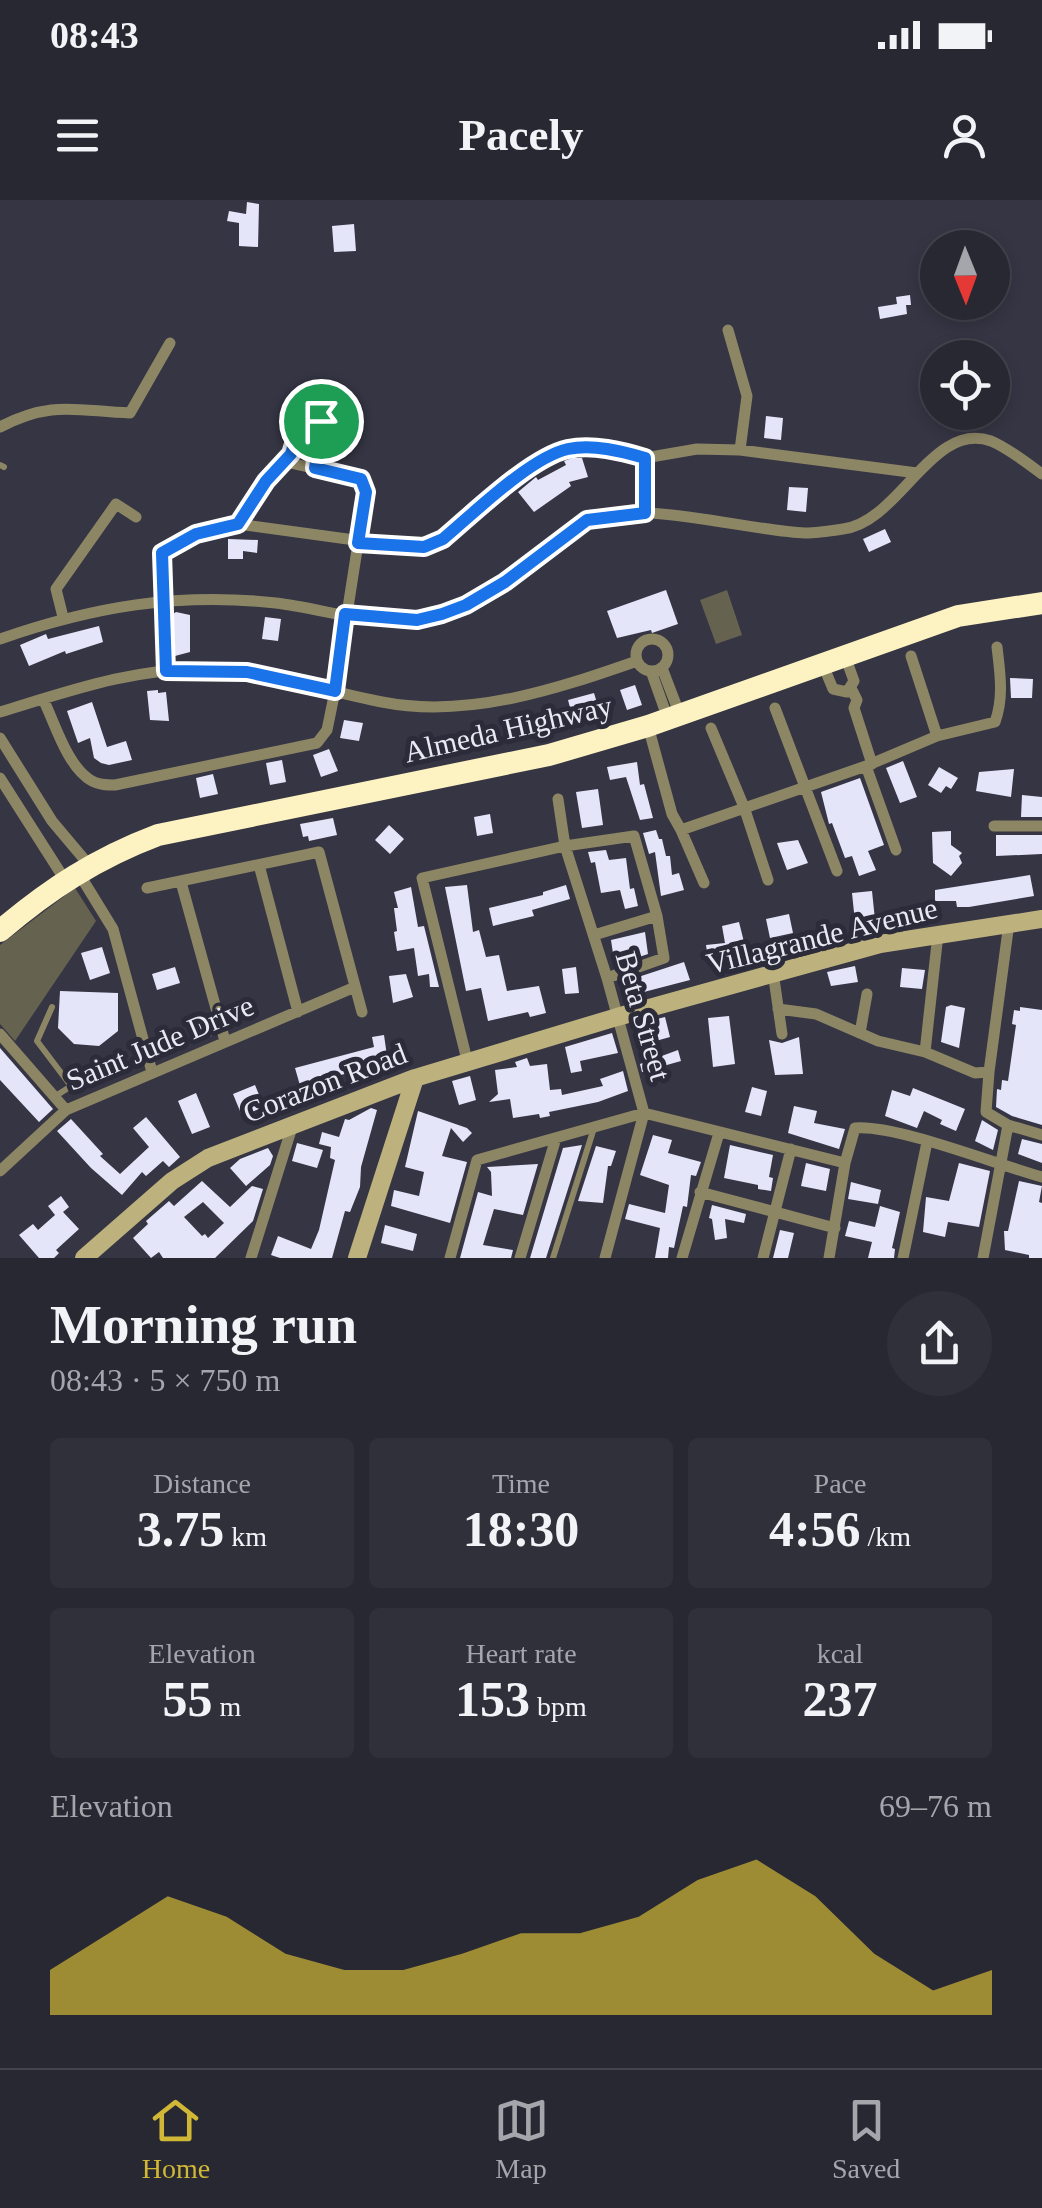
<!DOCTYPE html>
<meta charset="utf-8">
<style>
:root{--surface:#282833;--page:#30303b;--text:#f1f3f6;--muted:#a5a6ac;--line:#44444e;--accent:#d0b736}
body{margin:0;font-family:Georgia,serif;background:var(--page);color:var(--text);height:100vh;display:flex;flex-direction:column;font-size:38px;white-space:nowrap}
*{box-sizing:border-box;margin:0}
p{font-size:32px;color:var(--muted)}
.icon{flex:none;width:55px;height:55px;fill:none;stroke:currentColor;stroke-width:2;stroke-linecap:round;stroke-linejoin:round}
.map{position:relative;height:1058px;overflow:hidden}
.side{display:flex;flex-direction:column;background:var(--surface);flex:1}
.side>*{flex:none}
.needle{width:65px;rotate:179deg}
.buttons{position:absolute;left:920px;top:30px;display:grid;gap:20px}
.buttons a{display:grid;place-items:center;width:90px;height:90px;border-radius:50%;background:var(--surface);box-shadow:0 5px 15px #0003,0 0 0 2px var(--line);font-size:50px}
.pin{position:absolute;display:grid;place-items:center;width:85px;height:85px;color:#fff;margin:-42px;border:5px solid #fff;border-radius:50%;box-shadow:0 2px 10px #0007}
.round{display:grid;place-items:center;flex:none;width:105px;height:105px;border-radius:52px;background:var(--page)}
.summary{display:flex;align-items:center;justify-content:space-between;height:170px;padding:0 50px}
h1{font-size:55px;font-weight:700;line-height:75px}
.stats{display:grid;grid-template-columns:repeat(3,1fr);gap:15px;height:170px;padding:10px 50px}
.stats div{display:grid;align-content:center;border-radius:10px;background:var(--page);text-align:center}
.stats b{font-size:50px;font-weight:700}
.stats small{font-size:28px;font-weight:400}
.stats p{font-size:28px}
.chart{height:280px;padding:20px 50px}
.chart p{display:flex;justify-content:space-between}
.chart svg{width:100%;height:180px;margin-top:10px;fill:var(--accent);opacity:.7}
.status{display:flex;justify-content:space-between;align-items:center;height:70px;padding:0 50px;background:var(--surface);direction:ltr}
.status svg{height:28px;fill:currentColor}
header{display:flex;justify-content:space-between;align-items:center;height:130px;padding:0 50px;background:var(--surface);font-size:45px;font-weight:700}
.dock{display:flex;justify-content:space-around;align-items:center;height:140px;border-top:2px solid var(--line);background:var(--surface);font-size:28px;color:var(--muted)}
.dock a{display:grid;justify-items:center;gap:5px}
.dock .on{color:var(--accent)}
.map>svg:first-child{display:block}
.green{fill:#656250}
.building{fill:#e5e5fa;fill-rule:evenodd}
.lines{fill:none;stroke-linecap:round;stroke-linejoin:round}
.lane{stroke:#8d8665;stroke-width:6}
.street{stroke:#8d8665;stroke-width:11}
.secondary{stroke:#bdb27d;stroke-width:18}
.highway{stroke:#fdf3c2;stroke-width:22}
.route-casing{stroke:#fff;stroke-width:20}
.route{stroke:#1a73e8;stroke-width:12}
.labels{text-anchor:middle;stroke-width:10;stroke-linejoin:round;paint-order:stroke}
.street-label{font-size:30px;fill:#e9e9f3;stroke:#2c2b3a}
</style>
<div class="status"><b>08:43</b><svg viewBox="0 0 49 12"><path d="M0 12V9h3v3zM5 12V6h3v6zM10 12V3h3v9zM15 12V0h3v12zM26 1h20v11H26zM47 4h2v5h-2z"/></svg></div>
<header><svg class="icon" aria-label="menu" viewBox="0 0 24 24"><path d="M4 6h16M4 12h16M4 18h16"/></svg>Pacely<svg class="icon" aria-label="person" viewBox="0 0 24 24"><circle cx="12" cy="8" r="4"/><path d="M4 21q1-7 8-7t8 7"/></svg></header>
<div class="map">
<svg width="1042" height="1058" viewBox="0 0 1042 1058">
<rect width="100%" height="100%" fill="#363544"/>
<path class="green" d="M727,390l15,45 -26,9 -16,-44z
M75,688l21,33 -81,120 -15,-17v-79z"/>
<path class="building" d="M247,2l12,2 -1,43 -19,-1v-23l-12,-2 2,-10 17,3z
M354,24l2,27 -22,1 -2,-26z
M910,95l1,10h-5l1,9 -27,5 -2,-12 19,-3 -1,-7z
M766,216l17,2 -2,22 -17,-2z
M572,258h10l6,19 -19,5 2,4 -37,26 -16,-20 18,-15 2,3 28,-15 -2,-4z
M789,287l19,1 -2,24 -19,-2z
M885,329l6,13 -22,10 -6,-13z
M228,339l30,1 -1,13 -14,-2v8h-15z
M666,390l12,34 -26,9 -1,-3 -34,8 -10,-27z
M176,412l14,3v37l-15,4 -2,-42z
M265,417l16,2 -3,22 -16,-2z
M99,426l4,16 -37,12 -1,-3 -36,15 -9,-21 26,-11 2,5z
M1010,478l23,1 -1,19h-21z
M635,485l7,20 -15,5 -7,-20z
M158,490v3l8,-1 3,29 -19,-1 -3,-29z
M594,493l7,23 -27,7 -6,-23z
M92,502l15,45 19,-6 6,19 -23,5 -8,-2 -7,-5 -4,-20 -12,5 -11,-32z
M344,520l19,3 -4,18 -19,-3z
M329,549l9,22 -17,6 -8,-22z
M282,560l4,22 -16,3 -4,-22z
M903,561l14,36 -17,6 -14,-35z
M637,562l3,23 4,-1 9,34 -13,2 -14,-43 -16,3 -3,-13z
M939,567l19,11 -7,11 -5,-3 -5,7 -13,-8z
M1014,569l-3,28 -35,-6 3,-19z
M213,574l5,20 -18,4 -4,-20z
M860,578l24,67 -16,6 8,19 -17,6 -7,-20 -7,2 -13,-35 -3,1 -8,-32z
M598,589l5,36 -21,3 -6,-36z
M1022,595l20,2v20h-21z
M490,614l3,19 -16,3 -3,-19z
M333,618l4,17 -28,6 -1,-5 -5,1 -3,-13z
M389,625l15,14 -14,15 -15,-14z
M656,630l3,9h3l4,17h4l2,19 7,-2 5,17 -23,6 -6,-44 -6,2 -6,-21z
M951,631v14l11,8 -3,3 3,7 -11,13 -18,-13 -1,-31z
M996,635h46v19l-46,2z
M798,640l10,23 -21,7 -10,-27z
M606,650l3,10 17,-2 4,31 4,-1 4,18 -13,3 -5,-19 -19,3 -6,-31 -4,1 -3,-11z
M1030,675l4,21 -65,11h-12l-1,-6h-21v-11z
M467,685l6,47 6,-2 7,27 13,-2 8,36 32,-5 7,27 -16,4 -2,-5 -40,9 -7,-33 -15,3 -21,-104z
M566,685l4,14 -38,11 2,6 -41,10 -4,-18 54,-13v-3z
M411,687l7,40 6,-1 15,61h-9l-1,-13 -11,2 -4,-28 -17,3 -3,-19 3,-1 -3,-23h4l-4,-16z
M872,691l3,29 -20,2 -3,-29z
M789,714l4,19 -23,5 -4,-19z
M739,722l7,28 -38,9 -2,-14 19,-2 -3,-17z
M645,732l3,22 -30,10 -4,-4 -3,-20z
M102,747l8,26 -20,7 -9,-27z
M684,762l6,18 -50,13 1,3 -13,3 -5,-17z
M855,766l3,16 -27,4 -4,-14z
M175,767l5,16 -23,7 -5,-16z
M576,767l3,26 -14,1 -3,-25z
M902,768l23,2 -3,19 -22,-2z
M406,774l7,23 -20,6 -4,-27z
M60,791l58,2v38l-19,15 -25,-2 -16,-16z
M951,805l14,3 -6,40 -18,-6 5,-35z
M1020,807l22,3v115l-30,-9 -16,-9 1,-18 4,1 1,-10 6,1 8,-56 -4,-1 2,-14 6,1z
M729,816l6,48 -22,3 -5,-49z
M665,817l5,20 -25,7 -4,-21z
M209,820l5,15 -20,7 -5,-15z
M612,833l6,20 -38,8 2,10 -11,2 -6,-26z
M384,835l3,21 -18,3 2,9 -57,13 1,4 -14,4 -6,-21 79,-21 -2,-10z
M799,837l4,37 -28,1 -6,-35 13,3z
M0,848l53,61 -14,13 -39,-42z
M678,850l3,11 -39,11 -2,-8z
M527,858l3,8 17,-2 3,26 11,-1 1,6 41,-9 -3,-7 23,-8 5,20 -30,11 -49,10 1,4 -10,2 -1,-4 -26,4 -3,-19 -21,3 9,-8 -3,-24 22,-3 -2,-5z
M470,876l6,24 -17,5 -7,-24z
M255,885l9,22 -22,9 -9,-22z
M752,887l15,4 -6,25 -16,-4z
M913,888l52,21 -9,22 -16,-7 2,-4 -18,-9 -7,17 -32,-12 7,-26 18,6z
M196,893l14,34 -18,7 -14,-33z
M794,906l23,5 -3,12 31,6 -6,20 -51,-16z
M371,908l6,2 -16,57 -1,20 -10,25 -5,-1 -13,47h-52l-9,-3 7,-19 33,13 8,-19 16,-70 -5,-2 1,-11 -12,-3 3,-12 17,5 6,-18 4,1z
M418,911l49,17 5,5 -9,9 -12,-14 -9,28 25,6 -17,61 -59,-17 3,-16 25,6 5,-24 -19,-5z
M146,917l34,40 -11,10 -6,-6 -17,15 -4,-4 -20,23 -31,-27 -34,-37 14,-12 32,35 -3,2 20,18 29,-27 -16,-19z
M982,920l16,10 -5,20 -18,-9z
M653,935l19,5 -4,13 33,9 -5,14 -5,-1 -4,32 -4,-1 -9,42 -5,-1 -1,11h-13l5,-30 -35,-9 4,-15 36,9 4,-28 -29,-10z
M1022,939l20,5v19l-24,-9z
M297,943l26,7 -6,18 -25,-7z
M582,945l-36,113h-16l33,-110z
M730,945l43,10 -4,22 4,1 -2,13 -13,-2v-4l-34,-7z
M596,946l20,5 -5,15h-3l-5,37 -25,-2z
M268,948l5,8 -3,9 -24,21 -16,-18 10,-9z
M806,963l24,6 -4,22 -25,-5z
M959,963l31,8 -11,56 -31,-5 -3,15 -22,-5 3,-35 23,4z
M538,964l-15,51 -29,-6 -11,36 30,5 -2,8h-51l18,-66 14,4 -1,-24 -4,-5z
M202,981l28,26 22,-21 11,3 -10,32 -38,37h-52l-4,-6 -8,6 -18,-20 15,-14 -2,-3 23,-20 5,5zM203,1002l21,21 -16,15 -3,-4 -3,2 -18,-19z
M1019,981l23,5 -3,16 3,1v55h-13v-3l-24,-5 -1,-19h4z
M851,982l30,8 -3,14 -30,-5z
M61,996l8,11 -6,5 16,17 -23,21 3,3 -5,5h-15l-20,-23 14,-11 5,6 17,-15 -7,-9z
M712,1005l34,9 -2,9 -19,-4 2,19 -12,2 -3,-21 -3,-1z
M880,1006l20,6 -8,36 3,1 -1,9h-26l4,-16 -27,-6 4,-15 26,6z
M385,1025l32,9 -4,17 -32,-8z
M780,1030l14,3 -6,25h-15z"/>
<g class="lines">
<path class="lane" d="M0,265l4,2
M52,807l-15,34 34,45
M54,897l69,-44
M553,1058l41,-130"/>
<path class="street" d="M728,130l19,66 -7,54
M0,227c52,-27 76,-16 130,-14l40,-70
M645,313v-55
M238,324l28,-43 25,-27 11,-37 11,-4 8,8 -6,47
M63,417l-7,-28 60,-85 20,13
M636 455a16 16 0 1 1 32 0a16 16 0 1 1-32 0Z
M0,439c92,-32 178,-47 276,-36 45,5 97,24 143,17 48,-8 88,-39 125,-68 13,-11 27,-25 42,-32 49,-22 163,11 219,13 12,0 25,-2 38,-4 57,-7 89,-109 148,-88 17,7 36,22 51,33
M911,456l26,80
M823,465l10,24 14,3 7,-11 -9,-25
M662,468l18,47
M166,471l-4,-118c22,-16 49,-26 76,-29l168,23h18l19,-8 101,-82 26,-8 24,-1 51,10 52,-9 43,1 177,23
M651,471l17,48
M851,488l6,12 -3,8 18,56
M43,499c12,24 24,68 49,82 7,4 15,4 23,4l202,-42 10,-13 8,-39 31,-199 -5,-13 -75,-17
M775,508l62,163
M0,512c69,-21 136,-45 209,-43 60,2 115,22 173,33 86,17 175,-13 255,-41
M648,526l24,88 9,16 185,-64 71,-30 58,-14c9,-24 5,-50 2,-75
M711,528l33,79 24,73
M0,538l52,83 37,44
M866,566l30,84
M0,578l65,102
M558,599l7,47 42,132 37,135 -39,145
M994,626h48
M681,630l23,53
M259,665l39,147
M78,672l35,57 39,143
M181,682l44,159
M147,688l172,-36 43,160
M594,735l63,-19
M773,772l9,62
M778,809l38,5 62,27 47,11 50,21 14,-1 20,-149
M860,833l7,-39
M0,834l66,76
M925,852l13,-118
M467,860l-45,-182 143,-32 69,-10 23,80 7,42 -57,20
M989,872l-3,40 22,13 34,10
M0,971l66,-61 289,-123
M700,992l135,36
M251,1058l42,-134
M450,1058l27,-98 167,-47 201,50
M520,1058l36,-120
M682,1058l37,-125
M763,1058l28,-109
M829,1058l16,-95 10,-35c40,-4 143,37 187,49
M903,1058l24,-116
M983,1058l25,-133"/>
<path class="secondary" d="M84,1058l88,-77 36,-23 207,-80 202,-61 263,-73 162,-25
M357,1058l58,-180"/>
<path class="highway" d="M0,731c49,-42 97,-73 158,-96l391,-80 99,-29 310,-110 84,-13"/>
</g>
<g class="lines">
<g class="route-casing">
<path id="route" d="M313,213l8,8 -6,47 46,11 5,13 -8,51 66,4 19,-8c31,-26 88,-82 125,-90 25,-5 53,2 77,9v55l-58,7 -82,62 -39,23 -24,9 -25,6 -72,-6 -10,77 -88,-19 -81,-1 -4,-118 34,-19 42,-10 28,-43 25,-27 11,-37z"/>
</g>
<use href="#route" class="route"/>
</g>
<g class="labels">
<g class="street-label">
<text transform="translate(508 529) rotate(-13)" y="10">Almeda Highway</text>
<text transform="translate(822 736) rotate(-14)" y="10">Villagrande Avenue</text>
<text transform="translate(643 816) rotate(74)" y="10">Beta Street</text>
<text transform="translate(160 843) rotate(-23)" y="10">Saint Jude Drive</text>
<text transform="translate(325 883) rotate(-21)" y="10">Corazon Road</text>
</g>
</g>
</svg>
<div class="buttons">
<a><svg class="needle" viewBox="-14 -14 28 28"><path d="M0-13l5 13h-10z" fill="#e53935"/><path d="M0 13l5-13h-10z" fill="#a5a6ac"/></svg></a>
<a><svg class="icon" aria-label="locate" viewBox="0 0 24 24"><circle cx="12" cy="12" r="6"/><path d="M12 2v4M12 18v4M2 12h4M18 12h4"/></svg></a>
</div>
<div class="pin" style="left:321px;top:221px;background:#1e9e55"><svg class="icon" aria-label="arrive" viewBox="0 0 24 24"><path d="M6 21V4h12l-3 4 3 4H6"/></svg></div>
</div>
<section class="side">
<div class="summary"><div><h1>Morning run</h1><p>08:43 · 5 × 750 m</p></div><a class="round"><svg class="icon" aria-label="share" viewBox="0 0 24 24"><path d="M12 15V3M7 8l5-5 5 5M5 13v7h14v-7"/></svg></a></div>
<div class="stats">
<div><p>Distance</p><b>3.75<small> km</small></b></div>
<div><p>Time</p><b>18:30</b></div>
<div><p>Pace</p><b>4:56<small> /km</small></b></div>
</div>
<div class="stats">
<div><p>Elevation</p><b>55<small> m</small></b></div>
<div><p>Heart rate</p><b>153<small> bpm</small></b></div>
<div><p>kcal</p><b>237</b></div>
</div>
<div class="chart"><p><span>Elevation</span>69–76 m</p>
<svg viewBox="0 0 160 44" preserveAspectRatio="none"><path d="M0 44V33L10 24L20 15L30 20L40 29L50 33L60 33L70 29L80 24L90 24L100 20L110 11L120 6L130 15L140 29L150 38L160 33V44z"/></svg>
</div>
</section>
<nav class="dock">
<a class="on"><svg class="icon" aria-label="home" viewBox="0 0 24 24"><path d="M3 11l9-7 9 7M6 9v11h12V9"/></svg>Home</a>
<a><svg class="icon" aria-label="map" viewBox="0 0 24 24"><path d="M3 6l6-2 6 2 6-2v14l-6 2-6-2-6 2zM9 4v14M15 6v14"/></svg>Map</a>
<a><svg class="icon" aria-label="saved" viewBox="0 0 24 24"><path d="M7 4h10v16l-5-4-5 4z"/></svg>Saved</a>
</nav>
